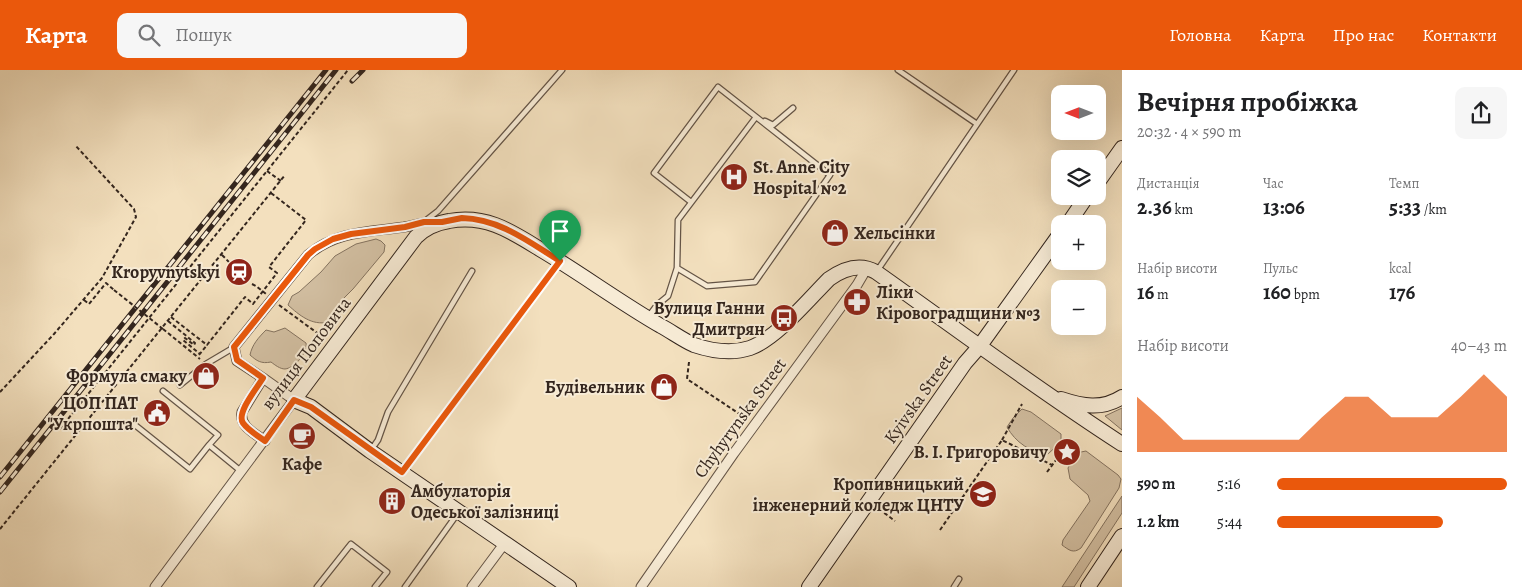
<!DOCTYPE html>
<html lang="uk">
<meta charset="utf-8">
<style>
:root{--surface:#fff;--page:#f6f6f6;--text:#202124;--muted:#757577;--accent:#ea580c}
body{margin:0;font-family:Alegreya,serif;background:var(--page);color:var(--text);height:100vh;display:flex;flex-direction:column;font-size:19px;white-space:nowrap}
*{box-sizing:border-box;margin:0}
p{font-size:16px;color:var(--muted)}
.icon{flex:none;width:28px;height:28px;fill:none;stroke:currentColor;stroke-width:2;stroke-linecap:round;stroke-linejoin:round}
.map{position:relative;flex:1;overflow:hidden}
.side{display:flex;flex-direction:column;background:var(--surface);width:400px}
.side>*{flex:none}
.needle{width:32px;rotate:270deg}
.controls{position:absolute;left:1051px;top:15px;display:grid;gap:10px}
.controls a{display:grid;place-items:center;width:55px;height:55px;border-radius:10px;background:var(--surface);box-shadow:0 5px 20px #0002;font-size:25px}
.pin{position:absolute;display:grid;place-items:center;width:42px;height:42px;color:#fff;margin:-51px -21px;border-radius:50% 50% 50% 0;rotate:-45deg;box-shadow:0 0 5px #0007}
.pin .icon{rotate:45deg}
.round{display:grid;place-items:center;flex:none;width:52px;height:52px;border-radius:10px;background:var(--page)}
.summary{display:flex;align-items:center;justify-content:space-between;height:85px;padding:0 15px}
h1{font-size:28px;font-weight:600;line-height:38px}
.stats{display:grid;grid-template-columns:repeat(3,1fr);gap:8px;height:85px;padding:5px 15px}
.stats div{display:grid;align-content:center}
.stats b{font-size:21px;font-weight:600}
.stats small{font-size:14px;font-weight:400}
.stats p{font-size:14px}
.chart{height:140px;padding:10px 15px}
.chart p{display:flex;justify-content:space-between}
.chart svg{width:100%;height:90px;margin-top:5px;fill:var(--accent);opacity:.7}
ul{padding:0 15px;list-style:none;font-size:16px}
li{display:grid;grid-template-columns:80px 60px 1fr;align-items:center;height:38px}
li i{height:12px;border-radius:6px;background:var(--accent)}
header{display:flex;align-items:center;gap:30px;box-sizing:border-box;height:70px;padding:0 25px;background:var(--accent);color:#fff}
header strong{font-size:24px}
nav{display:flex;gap:28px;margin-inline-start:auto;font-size:18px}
.search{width:350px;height:45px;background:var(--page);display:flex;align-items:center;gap:12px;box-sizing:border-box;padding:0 18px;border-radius:10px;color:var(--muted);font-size:19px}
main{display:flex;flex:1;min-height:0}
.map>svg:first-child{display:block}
.green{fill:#d3c0a3;stroke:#847360}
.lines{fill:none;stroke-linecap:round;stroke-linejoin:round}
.lane-casing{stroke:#645446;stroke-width:7}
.street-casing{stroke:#645446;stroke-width:11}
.secondary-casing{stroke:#34261e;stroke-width:16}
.path{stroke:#34261e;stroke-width:2;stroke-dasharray:4 2.5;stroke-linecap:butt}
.lane{stroke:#f7ebd5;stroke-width:4.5}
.street{stroke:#f7ebd5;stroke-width:9}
.secondary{stroke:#f7ebd5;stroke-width:14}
.rail-casing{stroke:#34261e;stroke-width:5}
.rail{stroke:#f7ebd5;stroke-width:3;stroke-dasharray:9;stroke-linecap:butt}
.path-bridge{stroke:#34261e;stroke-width:2;stroke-dasharray:4 2.5;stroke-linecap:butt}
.route-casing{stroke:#fff;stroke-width:10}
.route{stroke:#ea580c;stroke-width:6}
.labels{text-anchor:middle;stroke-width:4;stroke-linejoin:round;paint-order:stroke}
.poi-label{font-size:18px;font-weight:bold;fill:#34261e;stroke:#f7ebd5;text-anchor:end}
.street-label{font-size:18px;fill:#34261e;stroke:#f7ebd5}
</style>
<header>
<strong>Карта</strong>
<div class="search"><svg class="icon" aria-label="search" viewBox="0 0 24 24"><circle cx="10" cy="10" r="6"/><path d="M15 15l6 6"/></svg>Пошук</div>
<nav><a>Головна</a><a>Карта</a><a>Про нас</a><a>Контакти</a></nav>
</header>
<main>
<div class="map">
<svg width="1122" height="517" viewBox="0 0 1122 517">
<rect width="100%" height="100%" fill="#f3e0be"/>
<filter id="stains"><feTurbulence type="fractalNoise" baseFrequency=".004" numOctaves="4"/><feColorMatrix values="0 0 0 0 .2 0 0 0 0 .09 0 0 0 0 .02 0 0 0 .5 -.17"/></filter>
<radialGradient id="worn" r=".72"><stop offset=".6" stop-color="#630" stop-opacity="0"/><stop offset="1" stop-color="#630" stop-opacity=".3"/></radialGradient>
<path class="green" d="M376,169l5,2 4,4 -1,7 -31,37 -11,11 -14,22c-16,4 -29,-7 -40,-17l4,-9 7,-4 22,-20 14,-16 21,-12z
M285,258l21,15c2,9 -11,25 -21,26 -5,0 -10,-4 -14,-7 -10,2 -14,-1 -21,-7 2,-10 8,-17 16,-25l8,2z
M1122,338v22l-17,-14z
M1022,339l9,3 30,22v8l-13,12c-17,-1 -33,-12 -41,-27l6,-9z
M1086,381l32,24 3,4 -2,9 -38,60c-8,6 -12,2 -19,-3l1,-5 27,-39 -2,-6 -18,-16 -2,-11 6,-11h3l4,-5z
M1122,426v17l-48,74h-12z"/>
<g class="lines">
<g class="lane-casing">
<path id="lane" d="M898,0l79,54
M765,51l8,4 20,-17
M425,151l13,-10 124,-141
M677,198l30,18 48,-4 75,-107 -112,-88 -64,86 37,29
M877,201l137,-201
M648,247l9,-12 11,-9 9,-28 1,-48 78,-103
M180,315l26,-21 27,-16
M163,321l55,44 -9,10
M135,355l55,44 19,-24 33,27
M371,380l7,-10 10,-28 84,-141
M403,401l155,-208
M317,517l34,-43 36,28 -12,15
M405,517l53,-74
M954,517l5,-8"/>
</g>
<g class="street-casing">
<path id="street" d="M263,308l-26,-17 -3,-14 74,-92c28,-24 61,-23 96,-28 11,-2 20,-5 31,-5
M155,517l139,-187 -31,-22 -21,34c-3,14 12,21 23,29
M472,517l32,-43
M641,517l93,-134 123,-168 10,-17"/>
</g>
<g class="secondary-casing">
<path id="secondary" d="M1098,112l24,-34
M1068,154l19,-28
M1061,329c21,7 41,11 61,-2
M569,517l-199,-136 -59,-44 -17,-7 122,-163c10,-10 20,-14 33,-16 38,-7 63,11 94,30 40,24 78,52 118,75 11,6 22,14 33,19 18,6 38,9 56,3 26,-9 59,-49 79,-69 14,-10 31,-16 47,-7 82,58 162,118 246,172
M809,517l156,-224 14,-16 81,-113
M1088,517l34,-51"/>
</g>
<path class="path" d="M267,101l14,10
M222,185l9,9
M252,214l4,2 10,8
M84,230l5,4 17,-21 8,7
M279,235l45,33
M171,247l36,28 38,-48 8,7 24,-31 -8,-6 37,-47 -35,-27
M168,251l27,22 -1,2 -9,-7 -2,2 17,14
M163,259l37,30
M199,285l8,-10
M689,292l-2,17 60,40
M0,322l54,-58 48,-56 34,-61 -2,-8 -59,-64
M60,359l288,-359
M1002,370l20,-36
M1047,402l21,-28
M879,439l16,12
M0,459l285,-354
M940,460l62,-90 50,25"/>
<use href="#lane" class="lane"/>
<use href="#street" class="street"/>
<use href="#secondary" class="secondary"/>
<g class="rail-casing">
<path id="rail" d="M352,11l11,-11
M0,407l326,-407
M0,422l336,-422"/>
</g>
<use href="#rail" class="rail"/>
<path class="path-bridge" d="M114,220l49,39"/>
</g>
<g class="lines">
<g class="route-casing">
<path id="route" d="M462,148c38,1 67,24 98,43l-158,211 -91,-65 -17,-7 -29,41c-7,-5 -17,-11 -22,-18 -7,-10 14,-35 20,-45l-26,-18 -3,-13 74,-92 7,-6 18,-10 18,-5 54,-7 19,-5h18z"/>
</g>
<use href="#route" class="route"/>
</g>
<defs>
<g id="hospital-disc" transform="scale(1.4375)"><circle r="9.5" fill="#8f2418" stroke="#f7ebd5"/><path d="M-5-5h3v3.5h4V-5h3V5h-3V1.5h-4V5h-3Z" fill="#fff"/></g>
<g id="shop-disc" transform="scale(1.4375)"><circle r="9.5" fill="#8f2418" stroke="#f7ebd5"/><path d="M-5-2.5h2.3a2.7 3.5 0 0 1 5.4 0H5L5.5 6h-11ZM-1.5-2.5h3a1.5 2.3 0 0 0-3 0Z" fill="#fff"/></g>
<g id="station-disc" transform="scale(1.4375)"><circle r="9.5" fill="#8f2418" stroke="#f7ebd5"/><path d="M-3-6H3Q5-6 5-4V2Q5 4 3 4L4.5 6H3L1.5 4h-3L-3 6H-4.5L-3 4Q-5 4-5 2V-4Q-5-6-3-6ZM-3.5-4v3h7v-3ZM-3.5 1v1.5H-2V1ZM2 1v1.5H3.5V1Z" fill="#fff"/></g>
<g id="pharmacy-disc" transform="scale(1.4375)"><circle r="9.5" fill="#8f2418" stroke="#f7ebd5"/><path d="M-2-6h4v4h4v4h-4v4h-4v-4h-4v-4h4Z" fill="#fff"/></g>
<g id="bus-disc" transform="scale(1.4375)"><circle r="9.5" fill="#8f2418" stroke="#f7ebd5"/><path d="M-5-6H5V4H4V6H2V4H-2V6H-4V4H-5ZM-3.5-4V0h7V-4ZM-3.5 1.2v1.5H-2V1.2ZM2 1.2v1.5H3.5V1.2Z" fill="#fff"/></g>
<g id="civic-disc" transform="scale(1.4375)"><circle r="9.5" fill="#8f2418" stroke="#f7ebd5"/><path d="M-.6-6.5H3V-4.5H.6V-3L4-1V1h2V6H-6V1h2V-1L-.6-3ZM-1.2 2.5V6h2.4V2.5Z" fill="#fff"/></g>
<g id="cafe-disc" transform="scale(1.4375)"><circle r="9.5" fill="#8f2418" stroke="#f7ebd5"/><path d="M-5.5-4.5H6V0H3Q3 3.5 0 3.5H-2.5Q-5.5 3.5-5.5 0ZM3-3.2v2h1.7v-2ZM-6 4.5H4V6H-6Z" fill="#fff"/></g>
<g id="sight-disc" transform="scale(1.4375)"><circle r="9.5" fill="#8f2418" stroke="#f7ebd5"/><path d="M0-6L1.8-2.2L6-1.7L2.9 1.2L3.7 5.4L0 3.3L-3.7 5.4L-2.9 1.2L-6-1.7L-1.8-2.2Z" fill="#fff"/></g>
<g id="university-disc" transform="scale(1.4375)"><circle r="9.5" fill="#8f2418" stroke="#f7ebd5"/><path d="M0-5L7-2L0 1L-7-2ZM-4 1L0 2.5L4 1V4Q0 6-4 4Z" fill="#fff"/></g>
<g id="building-disc" transform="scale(1.4375)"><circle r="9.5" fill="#8f2418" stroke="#f7ebd5"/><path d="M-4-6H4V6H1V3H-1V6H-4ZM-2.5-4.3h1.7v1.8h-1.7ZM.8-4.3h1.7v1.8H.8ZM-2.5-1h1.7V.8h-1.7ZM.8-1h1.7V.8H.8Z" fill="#fff"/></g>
</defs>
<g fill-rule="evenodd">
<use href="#hospital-disc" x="734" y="107"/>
<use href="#shop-disc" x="835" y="163"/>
<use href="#station-disc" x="239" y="202"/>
<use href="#pharmacy-disc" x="857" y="232"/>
<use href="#bus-disc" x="784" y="248"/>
<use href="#shop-disc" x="206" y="306"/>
<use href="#shop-disc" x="664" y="317"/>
<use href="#civic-disc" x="157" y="343"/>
<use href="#cafe-disc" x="302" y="366"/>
<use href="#sight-disc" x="1067" y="382"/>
<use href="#university-disc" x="983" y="424"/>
<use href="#building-disc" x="392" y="431"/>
</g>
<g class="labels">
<g class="poi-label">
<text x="753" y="103" text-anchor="start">St. Anne City<tspan x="753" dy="21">Hospital №2</tspan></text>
<text x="854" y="169" text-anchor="start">Хельсінки</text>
<text x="220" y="208">Kropyvnytskyi</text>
<text x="876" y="228" text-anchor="start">Ліки<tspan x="876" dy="21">Кіровоградщини №3</tspan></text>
<text x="765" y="244">Вулиця Ганни<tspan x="765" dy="21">Дмитрян</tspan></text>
<text x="187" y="312">Формула смаку</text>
<text x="645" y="323">Будівельник</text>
<text x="138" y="339">ЦОП ПАТ<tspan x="138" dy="21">"Укрпошта"</tspan></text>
<text x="1048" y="388">В. І. Григоровичу</text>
<text x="302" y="400" text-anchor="middle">Кафе</text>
<text x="964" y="420">Кропивницький<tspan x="964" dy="21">інженерний коледж ЦНТУ</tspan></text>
<text x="411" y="427" text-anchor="start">Амбулаторія<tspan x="411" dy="21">Одеської залізниці</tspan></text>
</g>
<g class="street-label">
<text transform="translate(306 283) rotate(-53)" y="6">вулиця Поповича</text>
<text transform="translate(918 329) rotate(-55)" y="6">Kyivska Street</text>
<text transform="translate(740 348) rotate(-54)" y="6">Chyhyrynska Street</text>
</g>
</g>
<rect width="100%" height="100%" filter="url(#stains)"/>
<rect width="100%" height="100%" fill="url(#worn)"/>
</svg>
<div class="controls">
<a><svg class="needle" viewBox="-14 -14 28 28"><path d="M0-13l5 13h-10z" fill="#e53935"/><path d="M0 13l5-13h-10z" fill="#757577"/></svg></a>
<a><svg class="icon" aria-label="layers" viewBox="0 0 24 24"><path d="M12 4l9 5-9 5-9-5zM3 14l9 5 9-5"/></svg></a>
<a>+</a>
<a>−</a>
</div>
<div class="pin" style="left:560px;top:191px;background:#1e9e55"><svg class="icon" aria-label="arrive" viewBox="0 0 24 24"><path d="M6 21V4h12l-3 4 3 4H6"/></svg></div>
</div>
<section class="side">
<div class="summary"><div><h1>Вечірня пробіжка</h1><p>20:32 · 4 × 590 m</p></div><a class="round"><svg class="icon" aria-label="share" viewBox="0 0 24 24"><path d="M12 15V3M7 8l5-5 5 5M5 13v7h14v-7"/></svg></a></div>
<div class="stats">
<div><p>Дистанція</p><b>2.36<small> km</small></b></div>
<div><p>Час</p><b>13:06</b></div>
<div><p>Темп</p><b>5:33<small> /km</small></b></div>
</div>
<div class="stats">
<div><p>Набір висоти</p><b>16<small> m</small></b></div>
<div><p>Пульс</p><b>160<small> bpm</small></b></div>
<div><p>kcal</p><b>176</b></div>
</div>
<div class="chart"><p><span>Набір висоти</span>40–43 m</p>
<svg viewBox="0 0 160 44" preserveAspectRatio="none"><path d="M0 44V17L10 27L20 38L30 38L40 38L50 38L60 38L70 38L80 27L90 17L100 17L110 27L120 27L130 27L140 17L150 6L160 17V44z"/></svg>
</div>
<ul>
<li><b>590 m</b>5:16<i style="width:100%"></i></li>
<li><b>1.2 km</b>5:44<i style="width:72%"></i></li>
</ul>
</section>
</main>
